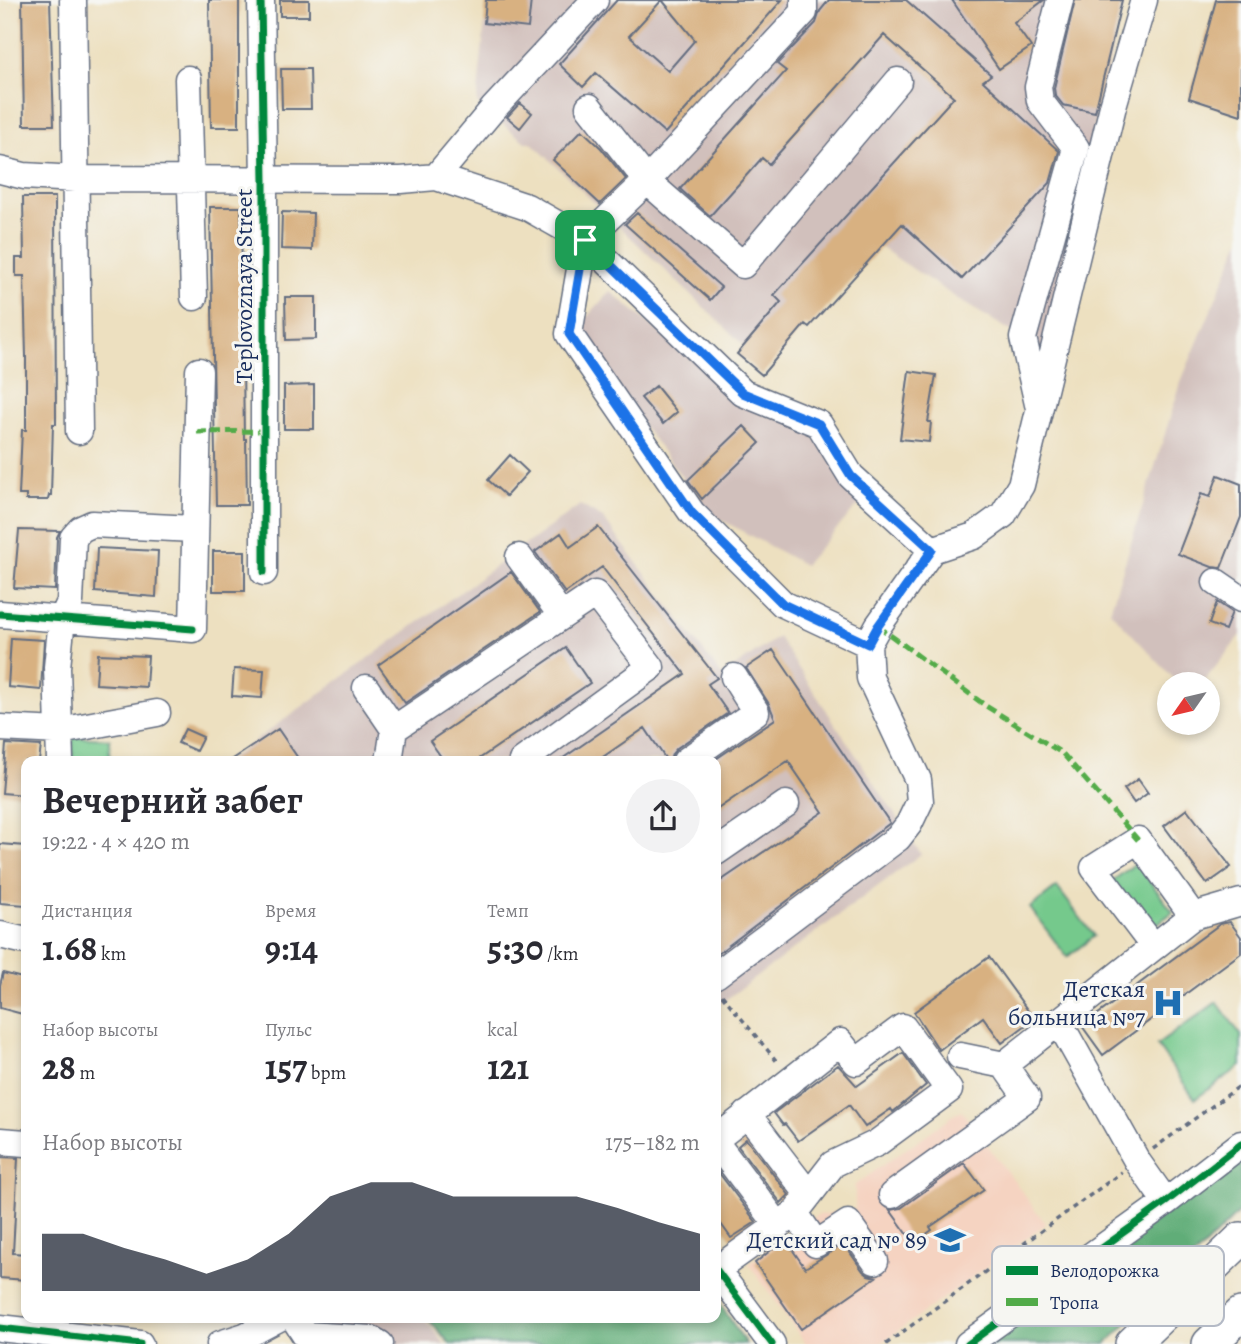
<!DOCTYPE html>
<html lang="ru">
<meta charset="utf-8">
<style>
:root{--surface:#fff;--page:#f2f2f3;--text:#2b2b33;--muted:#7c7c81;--accent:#111827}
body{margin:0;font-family:Alegreya,serif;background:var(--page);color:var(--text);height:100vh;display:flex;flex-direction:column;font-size:26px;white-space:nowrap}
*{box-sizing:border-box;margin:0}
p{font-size:23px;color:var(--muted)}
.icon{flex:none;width:38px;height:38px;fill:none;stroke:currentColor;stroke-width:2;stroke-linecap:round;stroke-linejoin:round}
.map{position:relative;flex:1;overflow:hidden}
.sheet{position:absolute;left:21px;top:756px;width:700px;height:567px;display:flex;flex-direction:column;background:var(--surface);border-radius:14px;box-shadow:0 4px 10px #0003}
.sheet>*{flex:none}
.needle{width:46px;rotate:236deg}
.tools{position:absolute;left:1157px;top:672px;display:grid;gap:14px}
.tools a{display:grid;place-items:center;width:63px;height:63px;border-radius:50%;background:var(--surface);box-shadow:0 4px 10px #0003;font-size:35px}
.pin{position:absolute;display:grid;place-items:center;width:60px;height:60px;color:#fff;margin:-30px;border-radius:14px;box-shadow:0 4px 10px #0006}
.round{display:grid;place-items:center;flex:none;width:74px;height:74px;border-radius:37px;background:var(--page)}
.summary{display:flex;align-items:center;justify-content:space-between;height:119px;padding:0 21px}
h1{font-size:38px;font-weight:700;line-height:52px}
.figures{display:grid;grid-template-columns:repeat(3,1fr);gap:10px;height:119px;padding:7px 21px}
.figures div{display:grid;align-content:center}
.figures b{font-size:35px;font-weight:700}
.figures small{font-size:19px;font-weight:400}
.figures p{font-size:19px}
.chart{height:196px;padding:14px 21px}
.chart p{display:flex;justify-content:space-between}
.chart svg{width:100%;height:126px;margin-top:7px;fill:var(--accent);opacity:.7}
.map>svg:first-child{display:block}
.built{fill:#f5d3c1}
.industrial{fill:#d1c0bc}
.green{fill:#75c98c;stroke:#487c75;stroke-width:2}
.forest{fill:#60ad78;stroke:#3e6e6b;stroke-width:2}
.building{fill:#d8b181;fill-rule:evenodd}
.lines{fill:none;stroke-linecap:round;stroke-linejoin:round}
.minor-casing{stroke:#646d80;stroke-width:29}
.major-casing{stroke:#646d80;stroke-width:36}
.path{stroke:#646d80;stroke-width:3.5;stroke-dasharray:5 5;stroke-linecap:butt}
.minor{stroke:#fff;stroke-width:26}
.major{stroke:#fff;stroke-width:33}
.quiet{stroke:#52ab49;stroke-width:5;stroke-dasharray:10 5;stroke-linecap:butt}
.cycleway-casing{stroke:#f6f6f2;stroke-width:11}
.cycleway{stroke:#00873e;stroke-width:7}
.route-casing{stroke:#fff;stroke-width:14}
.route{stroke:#1a73e8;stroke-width:9}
.labels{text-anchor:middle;stroke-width:6;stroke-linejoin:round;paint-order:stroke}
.street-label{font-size:24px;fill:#1b2f5e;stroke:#f6f6f2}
.poi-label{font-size:24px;fill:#1b2f5e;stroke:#f6f6f2;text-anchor:end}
.key{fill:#f6f6f2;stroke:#b4bac6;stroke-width:2}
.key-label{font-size:19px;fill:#1b2f5e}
</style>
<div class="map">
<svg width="1241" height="1344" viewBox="0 0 1241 1344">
<rect width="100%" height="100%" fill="#f6f6f2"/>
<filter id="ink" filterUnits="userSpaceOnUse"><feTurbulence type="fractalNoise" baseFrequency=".0143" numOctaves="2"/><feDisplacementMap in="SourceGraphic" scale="14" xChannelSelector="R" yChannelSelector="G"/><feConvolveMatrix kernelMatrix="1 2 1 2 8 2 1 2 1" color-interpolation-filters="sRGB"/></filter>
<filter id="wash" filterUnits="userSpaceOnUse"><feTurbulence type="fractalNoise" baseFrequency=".00686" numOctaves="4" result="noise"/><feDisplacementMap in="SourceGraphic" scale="28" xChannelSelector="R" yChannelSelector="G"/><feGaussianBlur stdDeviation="1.57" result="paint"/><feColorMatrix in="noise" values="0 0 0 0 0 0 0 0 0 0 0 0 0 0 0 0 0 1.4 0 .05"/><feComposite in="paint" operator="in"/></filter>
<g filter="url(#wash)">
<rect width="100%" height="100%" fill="#ede0c0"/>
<path class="built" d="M961,1110l85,114 -166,120h-74l-57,-80 68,-49 38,-5v-25z"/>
<path class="industrial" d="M487,0h636l-80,350 -79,-47 -84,-56 -123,111 -226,-216h-6l-48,-39z
M1241,239v396l-39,49h-23l-69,-73 72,-232z
M610,291l147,121 50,16 57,71 -60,66 -95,-52 -136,-180z
M580,505l23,13 119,158 56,-39 143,217 -205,153v-246h-489z
M326,1318h97l22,26h-155z"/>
<path class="green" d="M73,737l37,2 -1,22h-37z
M1136,863l37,49 -26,19 -36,-49z
M1057,887l37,49 -27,21 -37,-49z
M1217,1002l24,33v31l-46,33 -38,-54z"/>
<path class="forest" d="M1241,1160v50l-135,134h-123z
M716,1297l30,47h-296l-23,-26h289z"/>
<g id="blocks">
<path class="building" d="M22,0h28l4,125h-30z
M209,0h30v127h-28z
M280,0h29v16h-29z
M486,0h45l-3,28 -44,-5z
M617,0h165l-117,133 -69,-60 -13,14 -24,-23zM662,0l33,40 -27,31 -39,-35z
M829,0h77l85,75 -8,6 76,70 -9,32 -88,96 -60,-55 -93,103 -4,-3 -43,51 -25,-21 44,-52 -7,-7 180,-198 -70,-62 -115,129 -7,-6 -52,58 -30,-27 106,-118 -9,-7 39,-41 4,-12z
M952,0h92l-30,23 17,24 -32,22z
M1075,0h47l-27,112 -32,-7 -8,-10 -1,-7z
M1216,0h25v115l-52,-17z
M281,69h29l1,40h-29z
M520,103l12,10 -12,15 -13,-11z
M582,130l19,18 25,31 -26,25 -47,-44z
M23,197h32l1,227h-3l-2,71h-2l-1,5h-22v-5h-7l3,-65h4v-74l-2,-80h-8v-18h8z
M210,207h31l3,232h2l1,66h-31z
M282,212l31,1 -1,37 -31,-1z
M637,213l84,74 -11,13 -85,-76z
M285,297h31v42l-30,1z
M909,371l27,4 -8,47h3l-2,20 -29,-3z
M314,385v44h-30v-43z
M656,386l21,26 -14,12 -22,-26z
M744,426l16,17 -58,56 -14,-19z
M510,455l18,17 -22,24 -18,-16z
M1218,475l23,9v33l-20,51 -9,-1 -34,-13 23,-60 9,3z
M598,527l119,151 -9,6 20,29 -51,35 -5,6 -2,7h-3l-22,-33 -48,33h-38l126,-87 -83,-107 -37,26 -30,-41 26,-19 9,14z
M19,530l41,1 -3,6 -2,53 -41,-2z
M97,548l61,3 -2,46 -61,-5z
M213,551h32v40h-32z
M511,572l29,40 -135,91 -27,-38z
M1217,602l15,10 -7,18 -16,-6z
M11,638l33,2 -3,50 -33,-3z
M566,648l24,35 -114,78h-32l-14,-20z
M773,650l117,173 -174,132v-71l107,-72 -35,-51 -72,49v-49h-3l62,-42 -6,-15 -23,-36z
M98,654l50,2 -2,31 -50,-3z
M234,669l30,1 -2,28 -30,-2z
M185,729l18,8 -7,14 -18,-8z
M278,729l22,32h-70z
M6,744l35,2 -2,15h-13v34l-24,-2z
M1138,779l10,14 -14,10 -10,-14z
M1187,809l44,58 -24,17 -43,-58z
M0,844l26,2v59l-26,-2z
M1230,922l11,15v16l-138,102 -21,-29 138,-102z
M989,957l45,62 -32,24 -19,-26 -44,33 -25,-38z
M3,973l23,6v36l-26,-7v-23z
M903,1053l23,32 -33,27 -2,-3 -26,18 -16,-22 -51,36 -13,-17 -2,1 -9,-12 64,-48 19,21z
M746,1139l43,56 -8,8 -43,-57z
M0,1157l18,1 -5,95 13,1v26l-26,-2z
M964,1163l20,27 -54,37 2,3 -18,13 -24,-33 11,-2z
M716,1169l40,53 -25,16 -15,-21z
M785,1239l20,29 39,-24 19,27 5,4 8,2 -75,52 -46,-66z"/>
</g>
</g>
<g filter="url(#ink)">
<use href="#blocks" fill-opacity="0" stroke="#646d80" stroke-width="2"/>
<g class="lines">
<g class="minor-casing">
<path id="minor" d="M73,0l6,431
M261,0l3,181v391
M804,0v12l-157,169 -62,59 -16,94 123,179 91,91 85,40
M188,79l6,218
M589,107l58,74 96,84 155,-184
M0,170l24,6 52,3 325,1 35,-3 91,30 58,33 158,153 76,31 32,52 81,74
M436,177l57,-68 102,-109
M1038,404l-15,-66 53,-190 -36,-47 -2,-14 22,-87
M519,557l43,59
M1216,582l25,17
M0,614l193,15 6,-258
M366,688l28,41
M0,728l60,3 97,-18
M60,761l-3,-94 5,-48 8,-17 3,-64 8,-9 11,-5 102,5
M389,761l5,-32 201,-135 56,73 -129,94
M686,761l70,-49 -22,-35
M716,852l70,-48
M0,935l26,6
M1154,947l-60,-79 44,-28 55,76
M716,975l182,-137 11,-14 11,-23 -2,-21 -48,-102 -2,-34 10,-18 54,-76 42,-14 29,-21 18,-30 92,-379 31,-106
M1059,1022l78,139 29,41
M960,1056l44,9 189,-149 48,-14
M747,1114l62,81
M716,1139l124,-97 16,20 47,-35 46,63 -72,53 -44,21 -38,49 -79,57
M0,1141l26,2
M716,1143l62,82
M892,1195l135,-97 -23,-33
M795,1213l21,31 32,-21 27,38
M716,1269l56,75
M294,1318l11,17 66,4 9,5
M0,1328l140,16
M220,1344l25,-8 34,-18
M968,1344l198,-142 75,-58"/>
</g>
<g class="major-casing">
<path id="major" d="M1132,1344l109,-105
M1209,1344l32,-30"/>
</g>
<path class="path" d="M722,995l57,69
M1153,1149l88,-64
M886,1344l236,-172"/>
<use href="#minor" class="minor"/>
<use href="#major" class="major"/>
<path class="quiet" d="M197,432l67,-1
M878,626l108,80 76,47 76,87"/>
<g class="cycleway-casing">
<path id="cycleway" d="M261,0l3,181v391
M0,614l193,15
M716,1269l56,75
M0,1328l140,16
M968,1344l198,-142 75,-58"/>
</g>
<use href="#cycleway" class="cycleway"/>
</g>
</g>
<g class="lines" filter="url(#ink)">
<g class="route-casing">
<path id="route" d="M585,240l158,153 76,31 32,52 81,74 -54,76 -10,18 -85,-40 -91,-91 -123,-179z"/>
</g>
<use href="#route" class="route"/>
</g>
<defs>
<g id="hospital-bare" transform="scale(2.415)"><path d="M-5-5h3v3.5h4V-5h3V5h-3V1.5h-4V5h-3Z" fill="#1f6fb2" stroke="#f6f6f2" stroke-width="2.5" paint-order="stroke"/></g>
<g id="school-bare" transform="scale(2.415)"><path d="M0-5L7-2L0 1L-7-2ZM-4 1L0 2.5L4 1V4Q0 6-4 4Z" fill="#1f6fb2" stroke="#f6f6f2" stroke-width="2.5" paint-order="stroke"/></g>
</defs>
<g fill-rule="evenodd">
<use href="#hospital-bare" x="1168" y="1003"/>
<use href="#school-bare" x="950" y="1240"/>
</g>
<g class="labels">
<g class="street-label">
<text transform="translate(244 286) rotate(-90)" y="8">Teplovoznaya Street</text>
</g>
<g class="poi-label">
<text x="1145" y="997">Детская<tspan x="1145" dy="28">больница №7</tspan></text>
<text x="927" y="1248">Детский сад № 89</text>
</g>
</g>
<rect x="992" y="1246" width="232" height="80" rx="10" class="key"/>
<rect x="1006" y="1266" width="32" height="9" fill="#00873e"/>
<rect x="1006" y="1298" width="32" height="8" fill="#52ab49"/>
<g class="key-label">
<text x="1050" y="1277">Велодорожка</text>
<text x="1050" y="1309">Тропа</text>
</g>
</svg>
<div class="tools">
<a><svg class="needle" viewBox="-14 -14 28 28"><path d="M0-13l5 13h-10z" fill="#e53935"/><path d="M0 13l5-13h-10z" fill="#7c7c81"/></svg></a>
</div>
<div class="pin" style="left:585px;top:240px;background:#1e9e55"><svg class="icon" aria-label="arrive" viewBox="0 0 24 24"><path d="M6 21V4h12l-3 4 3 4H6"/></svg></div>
<section class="sheet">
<div class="summary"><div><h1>Вечерний забег</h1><p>19:22 · 4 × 420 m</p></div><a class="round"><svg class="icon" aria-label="share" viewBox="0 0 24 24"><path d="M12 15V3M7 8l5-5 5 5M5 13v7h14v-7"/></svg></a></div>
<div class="figures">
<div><p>Дистанция</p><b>1.68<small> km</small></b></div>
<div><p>Время</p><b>9:14</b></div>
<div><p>Темп</p><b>5:30<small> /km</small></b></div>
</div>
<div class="figures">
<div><p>Набор высоты</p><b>28<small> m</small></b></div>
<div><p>Пульс</p><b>157<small> bpm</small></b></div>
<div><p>kcal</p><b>121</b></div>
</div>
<div class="chart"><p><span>Набор высоты</span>175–182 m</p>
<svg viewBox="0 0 160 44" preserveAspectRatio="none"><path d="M0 44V24L10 24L20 29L30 33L40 38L50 33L60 24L70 11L80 6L90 6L100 11L110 11L120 11L130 11L140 15L150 20L160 24V44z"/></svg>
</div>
</section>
</div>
